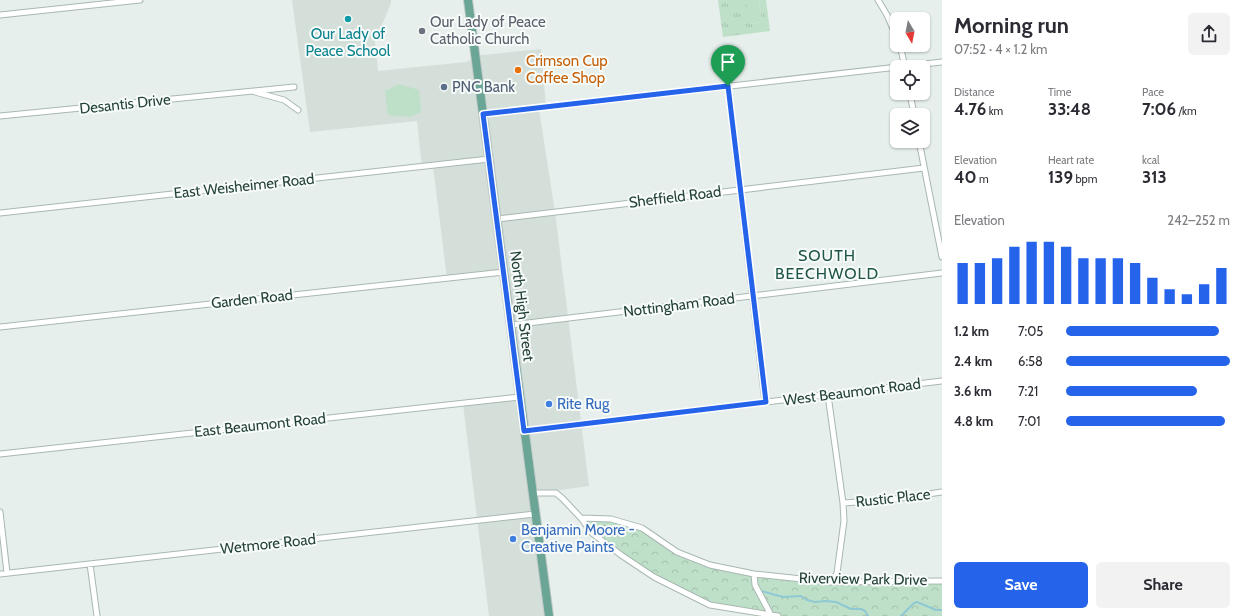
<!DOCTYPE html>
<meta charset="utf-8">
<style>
:root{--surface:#fff;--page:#f2f2f3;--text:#2b2b33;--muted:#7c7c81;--accent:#2563eb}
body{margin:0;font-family:Cabin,sans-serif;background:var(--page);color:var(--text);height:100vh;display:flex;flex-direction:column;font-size:15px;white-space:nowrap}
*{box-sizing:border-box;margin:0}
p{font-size:13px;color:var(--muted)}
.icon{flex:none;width:22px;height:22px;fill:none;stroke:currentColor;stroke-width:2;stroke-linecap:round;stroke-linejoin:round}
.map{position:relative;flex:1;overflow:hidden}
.sheet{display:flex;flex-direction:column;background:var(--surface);width:300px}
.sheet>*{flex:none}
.needle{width:26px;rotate:170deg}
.tools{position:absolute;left:890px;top:12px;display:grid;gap:8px}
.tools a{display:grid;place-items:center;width:40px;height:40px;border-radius:6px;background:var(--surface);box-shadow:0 1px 3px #0004;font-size:20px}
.pin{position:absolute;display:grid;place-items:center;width:34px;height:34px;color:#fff;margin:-41px -17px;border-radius:50% 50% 50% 0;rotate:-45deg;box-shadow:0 0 4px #0007}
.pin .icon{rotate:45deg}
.round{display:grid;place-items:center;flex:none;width:42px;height:42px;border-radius:6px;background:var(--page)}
.summary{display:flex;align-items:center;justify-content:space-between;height:68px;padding:0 12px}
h1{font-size:22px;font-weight:800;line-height:30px}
.metrics{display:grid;grid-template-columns:repeat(3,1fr);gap:6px;height:68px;padding:4px 12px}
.metrics div{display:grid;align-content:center}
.metrics b{font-size:17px;font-weight:800}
.metrics small{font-size:11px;font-weight:400}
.metrics p{font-size:11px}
.chart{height:112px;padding:8px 12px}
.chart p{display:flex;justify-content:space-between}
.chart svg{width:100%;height:72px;margin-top:4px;stroke:var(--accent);stroke-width:6}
.action{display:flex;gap:8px;margin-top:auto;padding:8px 12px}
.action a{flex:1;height:46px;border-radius:6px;background:var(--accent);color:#fff;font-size:16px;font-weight:800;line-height:46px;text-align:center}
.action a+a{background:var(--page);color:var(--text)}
ul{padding:0 12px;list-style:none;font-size:13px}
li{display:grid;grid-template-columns:64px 48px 1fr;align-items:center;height:30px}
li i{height:10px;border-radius:5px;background:var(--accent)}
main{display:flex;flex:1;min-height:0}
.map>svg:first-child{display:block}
.built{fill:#d4dfda}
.grass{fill:url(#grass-tufts)}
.forest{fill:url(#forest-crowns)}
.garden{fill:#bfe0c8}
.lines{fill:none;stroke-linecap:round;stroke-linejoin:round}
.stream{stroke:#8ec9d4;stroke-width:2}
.minor-casing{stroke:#a8b8b2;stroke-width:7}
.primary-casing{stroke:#c2cac8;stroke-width:10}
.minor{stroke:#fff;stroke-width:5}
.primary{stroke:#6aa596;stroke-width:8}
.route-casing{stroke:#fff;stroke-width:8}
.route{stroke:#2563eb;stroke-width:5}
.culture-dot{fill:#0f9aa8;stroke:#f7fbf9;stroke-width:1.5}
.worship-dot{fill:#6b7280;stroke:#f7fbf9;stroke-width:1.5}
.food-dot{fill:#e8710a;stroke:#f7fbf9;stroke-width:1.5}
.service-dot{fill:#5c6f8a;stroke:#f7fbf9;stroke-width:1.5}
.shop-dot{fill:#3f7fe0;stroke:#f7fbf9;stroke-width:1.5}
.labels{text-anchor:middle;stroke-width:4;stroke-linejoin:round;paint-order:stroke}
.worship-label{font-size:15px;fill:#5b616d;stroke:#f7fbf9;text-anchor:start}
.culture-label{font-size:15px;fill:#0d838f;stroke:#f7fbf9}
.food-label{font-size:15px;fill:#c56008;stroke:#f7fbf9;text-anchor:start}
.service-label{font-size:15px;fill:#4e5e75;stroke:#f7fbf9;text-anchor:start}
.street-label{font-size:15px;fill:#24423a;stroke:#f7fbf9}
.shop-label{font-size:15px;fill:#366cbe;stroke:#f7fbf9;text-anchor:start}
.neighbourhood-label{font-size:16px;letter-spacing:1px;fill:#1f5548;stroke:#f7fbf9}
</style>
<main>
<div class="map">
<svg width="942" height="616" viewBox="0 0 942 616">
<defs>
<pattern id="grass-tufts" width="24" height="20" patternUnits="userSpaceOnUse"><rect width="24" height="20" fill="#bfe0c8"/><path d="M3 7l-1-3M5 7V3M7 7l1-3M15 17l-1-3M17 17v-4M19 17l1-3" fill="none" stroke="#a4c1ad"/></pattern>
<pattern id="forest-crowns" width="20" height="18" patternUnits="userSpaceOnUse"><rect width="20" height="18" fill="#bfe0c8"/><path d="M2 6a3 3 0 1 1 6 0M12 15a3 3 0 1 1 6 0" fill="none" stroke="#a4c1ad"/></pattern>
</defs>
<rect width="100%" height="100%" fill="#e6efeb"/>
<path class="built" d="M292,0h99v3l-16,39 3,29 88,-9 16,-7 59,-6 5,59 -7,1 16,103 34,274 -56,8 16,122h-60l-26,-212 57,-8 -18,-123 -55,6 -14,-113 -11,2 -5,-47 -107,11z"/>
<path class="grass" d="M718,0h28l4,24 12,-2 -3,-22h7l4,31 -47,6z"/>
<path class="forest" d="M581,518l30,1 31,9 35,24 33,13 93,15 139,1v35h-164l-68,-11 -56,-28 -62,-44z"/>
<path class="garden" d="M746,0h13l3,22 -13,2z
M399,84l20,6 2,22 -11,5 -22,-2 -3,-24z"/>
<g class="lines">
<path class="stream" d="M761,591l22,6 18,-1 6,4 8,2 11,-1 10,1 15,7h10l4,2 3,5
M901,616l13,-13 3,-1 19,8h6"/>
<g class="minor-casing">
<path id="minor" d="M878,0l9,15 10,23
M0,15l140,-15
M900,45l5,22
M728,86l37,316
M255,92l29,8 14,10
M910,93l4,22
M483,114l459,-52
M0,116l294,-29
M919,141l23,116
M0,213l489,-54
M497,219l427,-51
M511,325l431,-52
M0,327l504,-55
M828,395l15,108 1,18 -7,52 -3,5 -4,4
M524,431l418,-50
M0,454l520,-57
M533,493h23l6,5 19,20 11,15 29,22 33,22 56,28 68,11
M843,503l45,-3 54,-8
M0,512l7,61
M581,518l30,1 31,9 35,24 33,13 44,9 76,8 112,-1
M90,564l7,52
M0,574l535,-60
M754,574l1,11 16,30"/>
</g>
<g class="primary-casing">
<path id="primary" d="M468,0l81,616"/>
</g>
<use href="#minor" class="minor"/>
<use href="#primary" class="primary"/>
</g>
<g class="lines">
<g class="route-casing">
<path id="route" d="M728,86l38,316 -242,29 -41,-317z"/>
</g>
<use href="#route" class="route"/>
</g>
<circle class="culture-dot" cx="348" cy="19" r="4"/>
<circle class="worship-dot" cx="422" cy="31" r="4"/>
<circle class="food-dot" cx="518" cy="70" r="4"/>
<circle class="service-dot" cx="444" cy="87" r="4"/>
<g class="shop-dot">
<circle cx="549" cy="404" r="4"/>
<circle cx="513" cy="539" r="4"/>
</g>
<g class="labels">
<g class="worship-label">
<text x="430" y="27">Our Lady of Peace<tspan x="430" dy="17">Catholic Church</tspan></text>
</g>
<g class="culture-label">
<text x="348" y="39">Our Lady of<tspan x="348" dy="17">Peace School</tspan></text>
</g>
<g class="food-label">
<text x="526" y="66">Crimson Cup<tspan x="526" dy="17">Coffee Shop</tspan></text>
</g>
<g class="service-label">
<text x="452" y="92">PNC Bank</text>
</g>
<g class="street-label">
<text transform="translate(125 104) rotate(-6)" y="5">Desantis Drive</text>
<text transform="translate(244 186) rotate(-6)" y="5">East Weisheimer Road</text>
<text transform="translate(675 197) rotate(-7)" y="5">Sheffield Road</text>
<text transform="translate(252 299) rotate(-6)" y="5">Garden Road</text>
<text transform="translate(679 305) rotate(-7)" y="5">Nottingham Road</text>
<text transform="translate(522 306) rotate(83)" y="5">North High Street</text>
<text transform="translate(852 392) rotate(-7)" y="5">West Beaumont Road</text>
<text transform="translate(260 425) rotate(-6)" y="5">East Beaumont Road</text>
<text transform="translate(893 498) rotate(-6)" y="5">Rustic Place</text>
<text transform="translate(268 544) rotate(-6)" y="5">Wetmore Road</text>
<text transform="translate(863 579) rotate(1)" y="5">Riverview Park Drive</text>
</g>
<g class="shop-label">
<text x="557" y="409">Rite Rug</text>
<text x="521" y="535">Benjamin Moore -<tspan x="521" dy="17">Creative Paints</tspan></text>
</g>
<g class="neighbourhood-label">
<text x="827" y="261">SOUTH<tspan x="827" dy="18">BEECHWOLD</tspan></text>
</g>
</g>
</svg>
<div class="tools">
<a><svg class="needle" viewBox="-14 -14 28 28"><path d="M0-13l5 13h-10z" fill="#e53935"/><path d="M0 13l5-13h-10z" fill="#7c7c81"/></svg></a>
<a><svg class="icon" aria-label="locate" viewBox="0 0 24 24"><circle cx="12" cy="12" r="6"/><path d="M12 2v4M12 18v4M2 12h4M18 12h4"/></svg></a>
<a><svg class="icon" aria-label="layers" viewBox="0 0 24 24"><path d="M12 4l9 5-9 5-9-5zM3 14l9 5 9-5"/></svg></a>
</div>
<div class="pin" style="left:728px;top:86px;background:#1e9e55"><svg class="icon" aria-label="arrive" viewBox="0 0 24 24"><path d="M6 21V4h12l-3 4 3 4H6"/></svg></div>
</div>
<section class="sheet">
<div class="summary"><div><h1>Morning run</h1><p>07:52 · 4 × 1.2 km</p></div><a class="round"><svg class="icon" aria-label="share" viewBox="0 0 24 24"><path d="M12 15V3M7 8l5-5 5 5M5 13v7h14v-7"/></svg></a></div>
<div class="metrics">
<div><p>Distance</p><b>4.76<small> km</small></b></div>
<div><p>Time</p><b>33:48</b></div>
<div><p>Pace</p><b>7:06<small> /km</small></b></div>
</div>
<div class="metrics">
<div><p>Elevation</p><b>40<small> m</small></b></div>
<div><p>Heart rate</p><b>139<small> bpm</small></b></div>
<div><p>kcal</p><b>313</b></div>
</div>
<div class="chart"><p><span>Elevation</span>242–252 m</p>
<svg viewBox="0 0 160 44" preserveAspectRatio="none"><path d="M5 44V19M15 44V19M25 44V16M35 44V9M45 44V6M55 44V6M65 44V9M75 44V16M85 44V16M95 44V16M105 44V19M115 44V28M125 44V35M135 44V38M145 44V32M155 44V22"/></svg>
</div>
<ul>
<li><b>1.2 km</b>7:05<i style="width:93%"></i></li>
<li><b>2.4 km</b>6:58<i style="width:100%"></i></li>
<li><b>3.6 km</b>7:21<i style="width:80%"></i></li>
<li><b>4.8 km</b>7:01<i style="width:97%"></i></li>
</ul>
<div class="action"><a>Save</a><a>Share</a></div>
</section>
</main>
